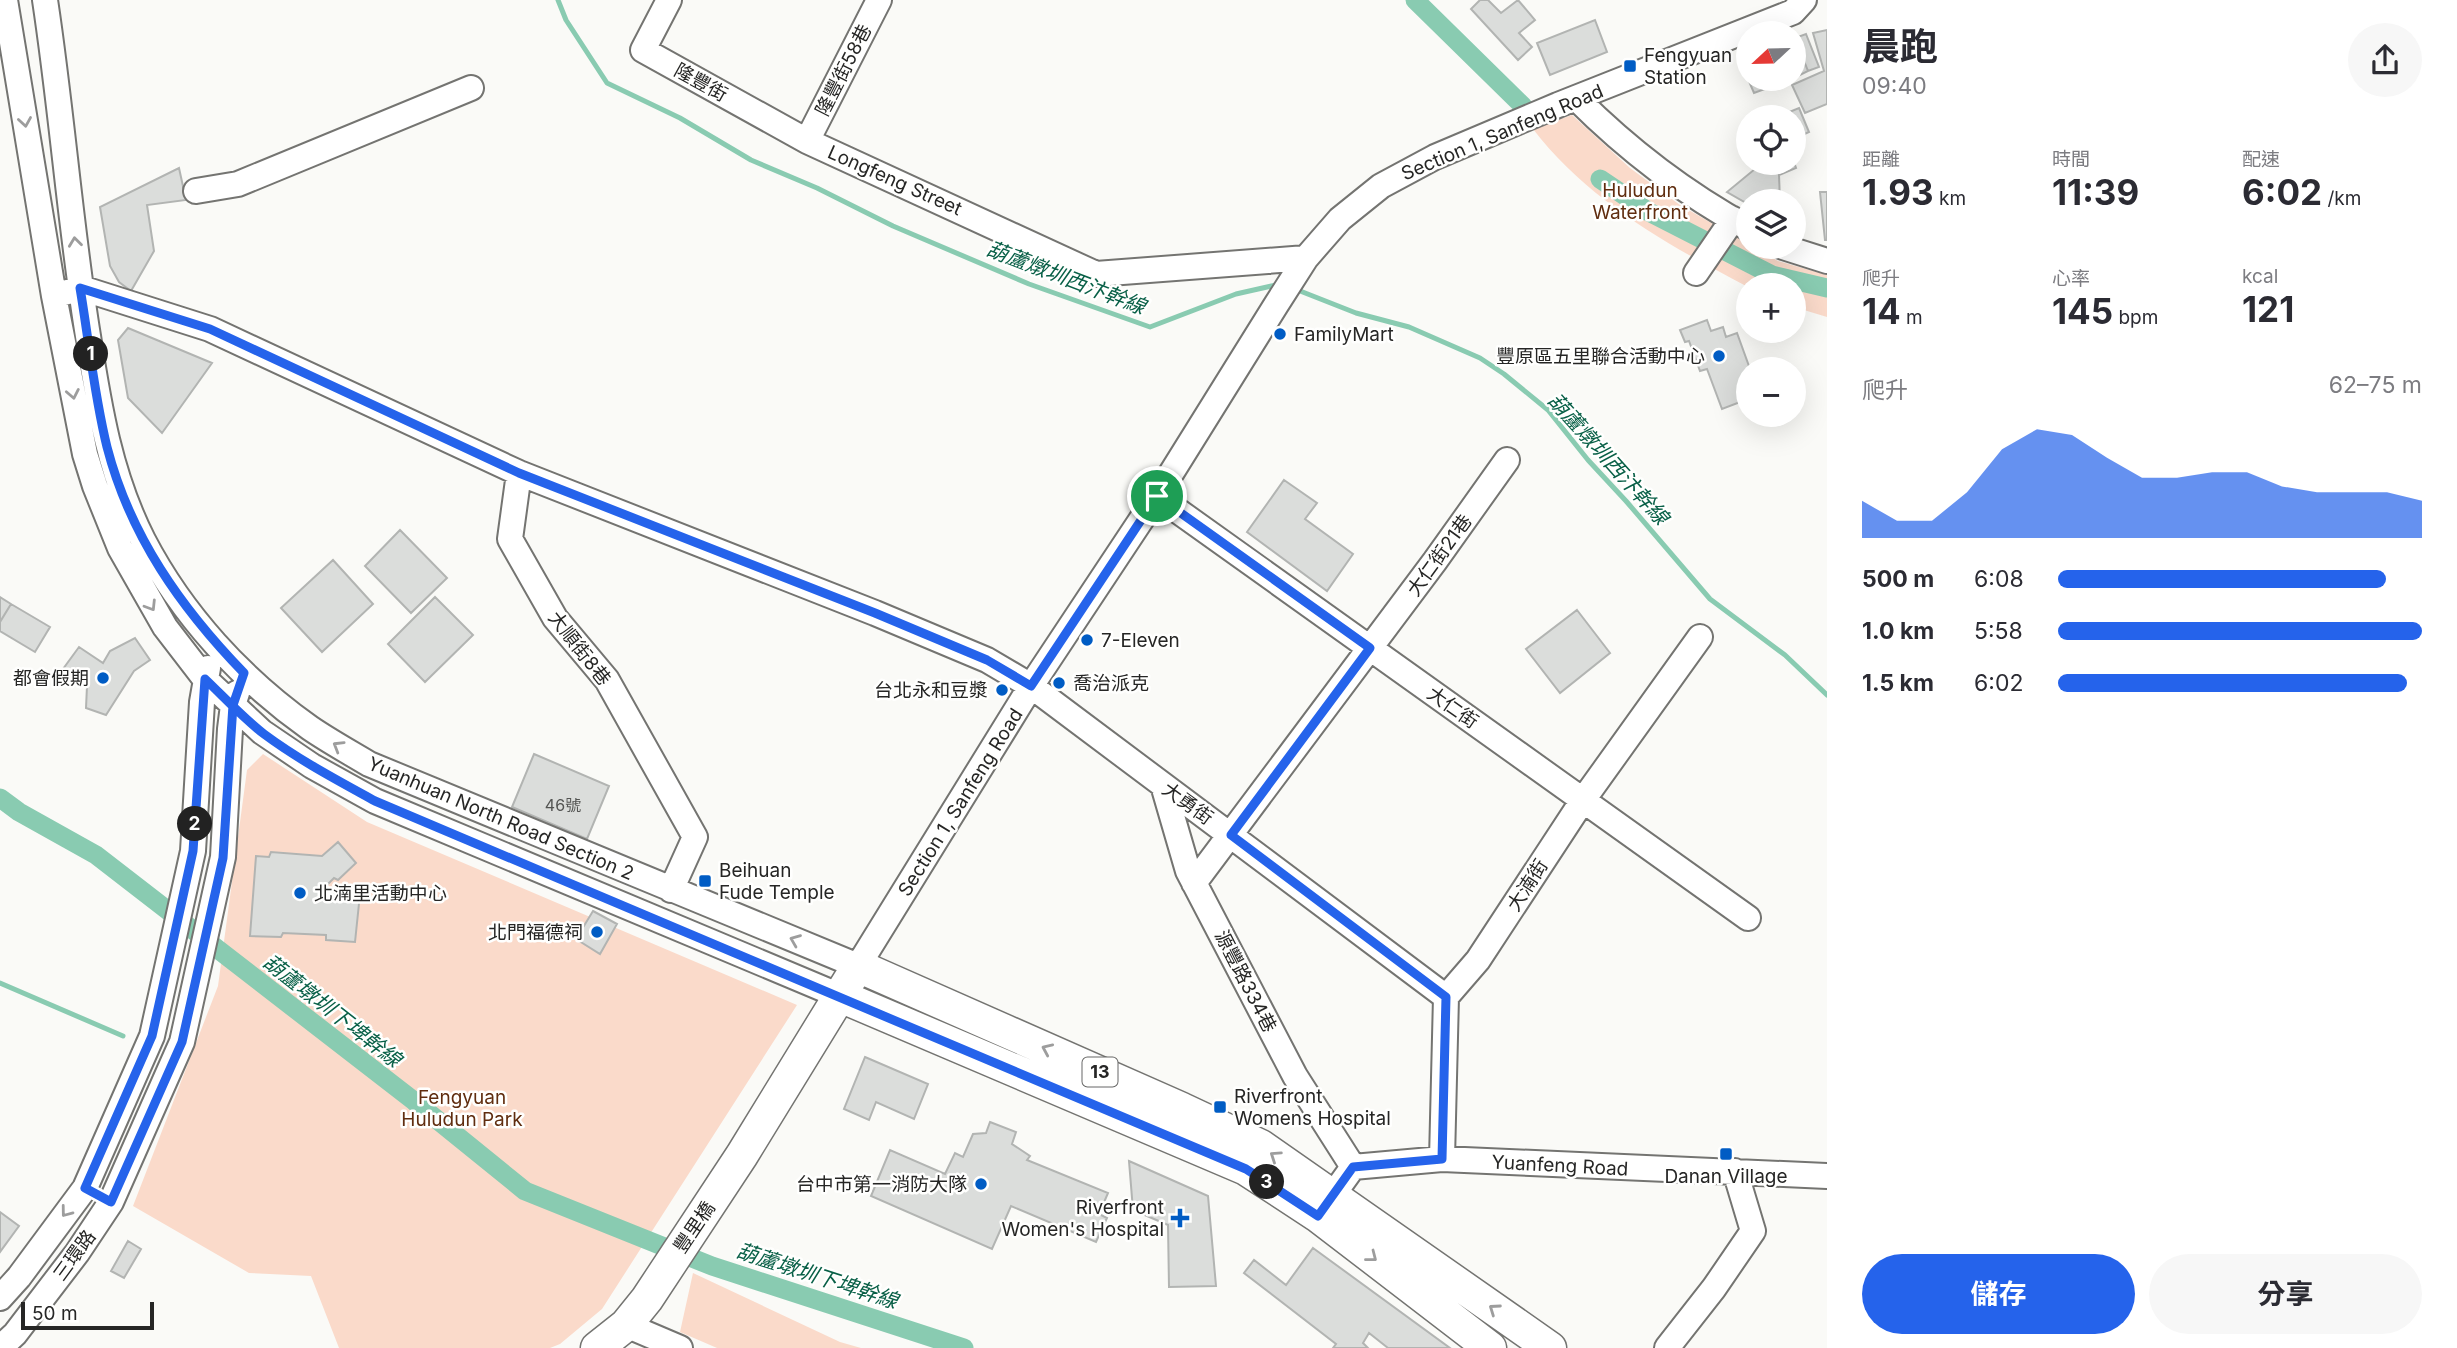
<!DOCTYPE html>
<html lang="zh-TW">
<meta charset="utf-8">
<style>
:root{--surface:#fff;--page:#f7f7f7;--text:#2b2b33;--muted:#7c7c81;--accent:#2563eb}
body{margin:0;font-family:Inter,"Noto Sans TC",sans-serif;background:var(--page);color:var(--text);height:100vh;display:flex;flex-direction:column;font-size:26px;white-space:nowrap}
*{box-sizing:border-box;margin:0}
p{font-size:23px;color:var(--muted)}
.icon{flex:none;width:38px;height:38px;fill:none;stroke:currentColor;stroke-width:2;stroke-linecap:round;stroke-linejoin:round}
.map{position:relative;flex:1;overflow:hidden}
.panel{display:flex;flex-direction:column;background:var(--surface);width:630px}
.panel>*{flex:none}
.needle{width:46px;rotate:248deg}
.fabs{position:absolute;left:1736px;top:21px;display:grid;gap:14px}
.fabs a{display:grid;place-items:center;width:70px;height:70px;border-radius:50%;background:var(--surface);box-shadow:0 7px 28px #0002;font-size:35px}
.scale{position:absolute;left:21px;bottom:18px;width:133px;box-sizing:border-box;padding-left:7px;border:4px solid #262625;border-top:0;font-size:19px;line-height:24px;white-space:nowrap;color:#262625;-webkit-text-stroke:5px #fffffe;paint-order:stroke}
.pin{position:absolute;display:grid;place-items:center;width:60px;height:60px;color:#fff;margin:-30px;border:4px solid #fff;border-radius:50%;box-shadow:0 2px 7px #0007}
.km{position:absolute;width:35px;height:35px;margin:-18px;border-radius:50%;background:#222;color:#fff;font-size:19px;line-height:35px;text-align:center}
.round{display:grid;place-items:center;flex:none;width:74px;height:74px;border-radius:37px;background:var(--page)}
.head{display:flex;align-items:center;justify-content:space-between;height:119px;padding:0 35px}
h1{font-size:38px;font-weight:700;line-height:52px}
.metrics{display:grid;grid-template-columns:repeat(3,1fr);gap:10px;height:119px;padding:7px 35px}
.metrics div{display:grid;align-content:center}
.metrics b{font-size:35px;font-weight:700}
.metrics small{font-size:19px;font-weight:400}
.metrics p{font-size:19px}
.chart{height:196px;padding:14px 35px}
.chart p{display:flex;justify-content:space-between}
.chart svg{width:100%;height:126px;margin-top:7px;fill:var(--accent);opacity:.7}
.primary-button{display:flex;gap:14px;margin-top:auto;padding:14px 35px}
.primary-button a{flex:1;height:80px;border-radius:42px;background:var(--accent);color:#fff;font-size:28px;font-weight:700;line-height:80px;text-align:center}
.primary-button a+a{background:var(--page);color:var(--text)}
ul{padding:0 35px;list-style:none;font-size:23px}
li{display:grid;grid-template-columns:112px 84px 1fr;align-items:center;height:52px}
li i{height:18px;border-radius:9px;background:var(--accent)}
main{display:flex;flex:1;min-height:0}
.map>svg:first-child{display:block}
.green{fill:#fadaca}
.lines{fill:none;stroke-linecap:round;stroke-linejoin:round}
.stream{stroke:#89cbb1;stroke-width:5}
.canal{stroke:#89cbb1;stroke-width:19}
.building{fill:#dbdddb;stroke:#b2b4b2;stroke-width:2}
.minor-casing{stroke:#747471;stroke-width:28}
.major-casing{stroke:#747471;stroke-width:35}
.minor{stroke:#fff;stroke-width:24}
.major{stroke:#fff;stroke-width:32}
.oneway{stroke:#9d9d9d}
.route-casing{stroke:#fff;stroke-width:14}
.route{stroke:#2563eb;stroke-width:9}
.poi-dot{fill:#005cc4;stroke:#fffffe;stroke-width:2.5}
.labels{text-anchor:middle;stroke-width:5;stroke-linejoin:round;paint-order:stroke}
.number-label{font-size:16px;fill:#535452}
.shield{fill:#fffffe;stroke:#676766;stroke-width:2}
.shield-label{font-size:18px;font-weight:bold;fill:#262625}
.poi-label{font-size:19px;fill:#262625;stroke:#fffffe;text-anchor:start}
.street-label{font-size:19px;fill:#262625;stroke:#fffffe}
.park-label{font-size:19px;fill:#602d0f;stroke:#fffffe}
.water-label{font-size:21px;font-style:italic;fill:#096047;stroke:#fffffe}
</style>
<main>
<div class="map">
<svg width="1827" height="1348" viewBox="0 0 1827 1348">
<rect width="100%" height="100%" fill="#fafaf7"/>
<path class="green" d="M1572,115l58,53 50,37 68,39v3h5l25,14 49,14v42l-33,-10v-22h-46v2c-78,-41 -160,-86 -215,-158z
M263,754l104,68 430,183 -195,304 -42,35 -10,4h-211l-28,-72 -62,-3 -116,-67 85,-220 29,-216z
M693,1273l147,69 21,6h-144l-37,-16z"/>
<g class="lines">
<path class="stream" d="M558,0l8,20 41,63 73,35 71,42 66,28 76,38 136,58 121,43 86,-33 44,-10
M1295,289l61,24 53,14 71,31 24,16 44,36 40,50 38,41 84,98 75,56 42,40
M0,983l123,53"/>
<path class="canal" d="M1415,0l108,106
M1600,179l49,33 123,63 55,13
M0,798l19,14 77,43 318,246 111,90 187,75 252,82"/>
</g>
<path class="building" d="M1480,0h8l13,13 17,-13 17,20 -16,13 13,14 -14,13 -47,-51z
M1595,20l12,32 -57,23 -13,-32z
M1827,30v74l-22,9 -13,-28 32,-14 -11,-38z
M1806,34l13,33 -11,4 -13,-33z
M1795,38l13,33 -10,5 -4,-9z
M1748,57v22l-7,-19z
M1748,79h13l4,10 -11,4z
M1761,79h12l3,6 -11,4z
M1799,108l10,24 -15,7v-22h-17z
M1794,162l2,6 -17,7 1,26h-32v3l-21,-12 28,-23 -2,-6z
M179,168l7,32 -39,5 7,46 -23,40 -12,-9 -9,-16 -10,-59z
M1820,192h7v48h-2z
M1707,320l4,11 12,-4 3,10 11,-4 13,36 -2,30 -26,10 -15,-40 -7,2 -11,-30 -4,1 -5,-12z
M128,328l84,35 -50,70 -34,-35 -10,-58z
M1284,480l33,23 -12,16 48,35 -26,37 -80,-59z
M400,530l47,48 -36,35 -46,-47z
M333,560l40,44 -51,48 -41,-44z
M0,597l11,7 -11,18z
M435,597l38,38 -48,47 -37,-38z
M11,604l39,23 -15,25 -35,-21v-9z
M1577,610l33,43 -50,40 -34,-44z
M135,638l15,22 -16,11 -28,44 -20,-7 1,-22 -24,-17 16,-22 24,16 7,-12z
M534,754l75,32 -22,53 -75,-32z
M338,842l18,21 -18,17 -4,-2 -13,13 39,3 -5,48 -29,-2v-5l-43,-2 -2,4 -31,-1 6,-80 13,1 2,-5 51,4z
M593,911l24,13 -17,30 -24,-15z
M865,1057l63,27 -14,35 -38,-17 -7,18 -25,-11z
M990,1122l26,10 -4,12 18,12 -3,4 81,33 -9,21 8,4 -11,24 -85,-36 -19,43 -121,-53 19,-46 55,24 10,-21 8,4 10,-23 13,-1z
M1129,1161l79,35 8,90 -47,1 -1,-62 -35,-15z
M0,1212l19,14 -19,26z
M128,1241l13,8 -17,29 -13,-7z
M1313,1248l137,100h-62l-19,-15 -6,10 5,5h-35l3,-4 -92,-71 10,-13 32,25z"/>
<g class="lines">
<g class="minor-casing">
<path id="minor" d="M5,0l49,296 31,158 10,32 25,62 45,79 40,52 57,53 50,34 63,35 465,195
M45,0c17,112 25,225 43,336 11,71 22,139 55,204 39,75 98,139 167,188 19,13 39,24 59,36l489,202 173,-280 126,-190 119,-191 30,-47 34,-39 41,-33 54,-29 123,-52 235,-93 11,-12
M669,0l-26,50 164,91 289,133 210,-16
M1576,98c52,52 108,95 172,130
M807,141l72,-141
M196,191l42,-7 233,-96
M1783,247l44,14
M1696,273l37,-54
M54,296l27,-8 129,41 309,144 356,140 112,47 44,26 415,311
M519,473l-9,66 45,79 52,62 88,157 -24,53
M1157,496l591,422
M1163,785l25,86 107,205 58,91
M1194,883l241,-322 72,-101
M1442,1159l4,-162 32,-37 105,-160 117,-163
M1322,1210l31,-43 89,-8 385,17
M0,1298l19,-21 66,-89 67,-152 41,-185 9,-149 6,-34
M626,1325l54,23
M0,1348l15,-14 62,-81 34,-51 71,-160 41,-185 7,-128 3,-24 4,-12
M1667,1348l47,-60 39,-57 -18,-60"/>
</g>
<g class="major-casing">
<path id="major" d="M840,996l406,173 72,47 172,132
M597,1348l29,-23 21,-26 95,-144 116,-189 324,143 79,37 289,202"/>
</g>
<use href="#minor" class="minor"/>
<use href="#major" class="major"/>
</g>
<defs><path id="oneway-chevron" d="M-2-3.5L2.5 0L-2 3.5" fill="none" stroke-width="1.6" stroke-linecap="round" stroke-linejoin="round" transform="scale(1.75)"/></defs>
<g class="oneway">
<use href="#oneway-chevron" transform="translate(25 122) rotate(81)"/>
<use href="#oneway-chevron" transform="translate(75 242) rotate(-97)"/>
<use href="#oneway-chevron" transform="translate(73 394) rotate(79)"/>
<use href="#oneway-chevron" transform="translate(151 606) rotate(58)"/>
<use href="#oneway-chevron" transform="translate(338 746) rotate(-149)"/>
<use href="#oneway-chevron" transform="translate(795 940) rotate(-158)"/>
<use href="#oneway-chevron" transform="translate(1047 1049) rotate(-156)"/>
<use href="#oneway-chevron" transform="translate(1275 1156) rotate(-146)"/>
<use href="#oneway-chevron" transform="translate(66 1212) rotate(127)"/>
<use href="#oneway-chevron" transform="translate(1372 1257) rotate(38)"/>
<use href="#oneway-chevron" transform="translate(1494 1309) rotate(-145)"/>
</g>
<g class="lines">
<g class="route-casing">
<path id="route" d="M1157,496l-126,190 -44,-26 -112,-47 -356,-140 -309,-144 -130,-41c9,53 14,107 27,159 23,89 74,161 137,226l-11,32 -10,153 -41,184 -71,160 -26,-14 67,-152 41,-185 12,-172c19,18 38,39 59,55 35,26 73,46 111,67l871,368 72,47 35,-49 89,-8 4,-162 -215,-162 139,-187 -213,-152"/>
</g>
<use href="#route" class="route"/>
</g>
<g class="poi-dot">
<rect x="1623" y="59" width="14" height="14" rx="3.5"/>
<circle cx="1280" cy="334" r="7"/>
<circle cx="1719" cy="356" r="7"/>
<circle cx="1087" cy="640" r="7"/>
<circle cx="103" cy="678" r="7"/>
<circle cx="1059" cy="683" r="7"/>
<circle cx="1002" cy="690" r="7"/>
<rect x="698" y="874" width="14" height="14" rx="3.5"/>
<circle cx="300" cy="893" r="7"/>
<circle cx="597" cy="932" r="7"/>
<rect x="1213" y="1100" width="14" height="14" rx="3.5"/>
<rect x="1719" y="1147" width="14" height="14" rx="3.5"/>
<circle cx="981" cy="1184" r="7"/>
<path d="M1176.5 1207.5h7v7h7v7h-7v7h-7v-7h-7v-7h7z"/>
</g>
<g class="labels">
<g class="number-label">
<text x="563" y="811">46號</text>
</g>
<rect class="shield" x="1082.5" y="1057.5" width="35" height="29" rx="5"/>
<g class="shield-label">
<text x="1100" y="1078">13</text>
</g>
<g class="poi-label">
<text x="1644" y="62">Fengyuan<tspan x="1644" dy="22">Station</tspan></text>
<text x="1294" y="341">FamilyMart</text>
<text x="1705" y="363" text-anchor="end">豐原區五里聯合活動中心</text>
<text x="1101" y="647">7-Eleven</text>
<text x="89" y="685" text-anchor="end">都會假期</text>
<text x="1073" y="690">喬治派克</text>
<text x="988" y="697" text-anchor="end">台北永和豆漿</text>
<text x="719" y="877">Beihuan<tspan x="719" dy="22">Fude Temple</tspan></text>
<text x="314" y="900">北湳里活動中心</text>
<text x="583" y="939" text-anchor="end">北門福德祠</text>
<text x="1234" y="1103">Riverfront<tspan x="1234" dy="22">Womens Hospital</tspan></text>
<text x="1726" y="1183" text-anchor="middle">Danan Village</text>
<text x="967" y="1191" text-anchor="end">台中市第一消防大隊</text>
<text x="1164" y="1214" text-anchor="end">Riverfront<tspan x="1164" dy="22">Women's Hospital</tspan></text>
</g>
<g class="street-label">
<text transform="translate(843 70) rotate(-63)" y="7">隆豐街58巷</text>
<text transform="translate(701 82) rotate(29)" y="7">隆豐街</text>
<text transform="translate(1502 132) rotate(-23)" y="7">Section 1, Sanfeng Road</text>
<text transform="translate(895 180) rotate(24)" y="7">Longfeng Street</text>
<text transform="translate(1439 555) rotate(-54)" y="7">大仁街21巷</text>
<text transform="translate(580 648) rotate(52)" y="7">大順街8巷</text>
<text transform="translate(1453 707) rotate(35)" y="7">大仁街</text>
<text transform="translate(960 802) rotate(-58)" y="7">Section 1, Sanfeng Road</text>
<text transform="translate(1188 803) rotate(36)" y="7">大勇街</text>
<text transform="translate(501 818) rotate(23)" y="7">Yuanhuan North Road Section 2</text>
<text transform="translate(1527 885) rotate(-57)" y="7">大湳街</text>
<text transform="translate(1246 981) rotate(63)" y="7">源豐路334巷</text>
<text transform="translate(1560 1165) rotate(3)" y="7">Yuanfeng Road</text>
<text transform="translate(694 1227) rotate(-56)" y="7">豐里橋</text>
<text transform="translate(74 1255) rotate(-54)" y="7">三環路</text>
</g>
<g class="park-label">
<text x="1640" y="197">Huludun<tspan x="1640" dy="22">Waterfront</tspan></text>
<text x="462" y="1104">Fengyuan<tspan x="462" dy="22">Huludun Park</tspan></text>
</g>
<g class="water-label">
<text transform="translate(1066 278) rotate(21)" y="7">葫蘆燉圳西汴幹線</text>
<text transform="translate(1608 459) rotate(48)" y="7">葫蘆燉圳西汴幹線</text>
<text transform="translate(332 1011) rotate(38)" y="7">葫蘆墩圳下埤幹線</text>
<text transform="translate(817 1276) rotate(18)" y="7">葫蘆墩圳下埤幹線</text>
</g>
</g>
</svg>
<div class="fabs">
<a><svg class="needle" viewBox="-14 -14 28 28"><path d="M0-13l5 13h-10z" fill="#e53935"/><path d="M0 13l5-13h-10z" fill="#7c7c81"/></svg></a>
<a><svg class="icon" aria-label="locate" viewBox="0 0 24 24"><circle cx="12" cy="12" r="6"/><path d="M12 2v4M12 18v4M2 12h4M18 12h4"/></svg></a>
<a><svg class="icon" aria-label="layers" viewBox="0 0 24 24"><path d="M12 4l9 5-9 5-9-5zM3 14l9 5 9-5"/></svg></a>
<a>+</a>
<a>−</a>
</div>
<div class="scale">50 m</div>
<div class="pin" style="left:1157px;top:496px;background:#1e9e55"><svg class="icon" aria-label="arrive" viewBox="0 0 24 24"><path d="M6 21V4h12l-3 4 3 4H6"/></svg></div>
<b class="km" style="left:91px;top:354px">1</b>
<b class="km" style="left:195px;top:824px">2</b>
<b class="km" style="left:1267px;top:1182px">3</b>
</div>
<section class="panel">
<div class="head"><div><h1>晨跑</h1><p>09:40</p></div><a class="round"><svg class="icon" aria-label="share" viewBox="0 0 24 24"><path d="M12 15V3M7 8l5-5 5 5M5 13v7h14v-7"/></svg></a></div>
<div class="metrics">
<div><p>距離</p><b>1.93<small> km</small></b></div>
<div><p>時間</p><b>11:39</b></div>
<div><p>配速</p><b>6:02<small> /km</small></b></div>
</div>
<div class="metrics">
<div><p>爬升</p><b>14<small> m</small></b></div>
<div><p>心率</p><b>145<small> bpm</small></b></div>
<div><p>kcal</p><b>121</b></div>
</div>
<div class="chart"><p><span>爬升</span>62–75 m</p>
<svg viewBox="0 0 160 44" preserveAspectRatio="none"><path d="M0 44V31L10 38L20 38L30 28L40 13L50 6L60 8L70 16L80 23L90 23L100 21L110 21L120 26L130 28L140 28L150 28L160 31V44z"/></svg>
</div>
<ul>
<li><b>500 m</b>6:08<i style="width:90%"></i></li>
<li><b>1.0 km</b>5:58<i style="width:100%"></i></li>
<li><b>1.5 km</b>6:02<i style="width:96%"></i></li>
</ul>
<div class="primary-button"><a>儲存</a><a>分享</a></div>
</section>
</main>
